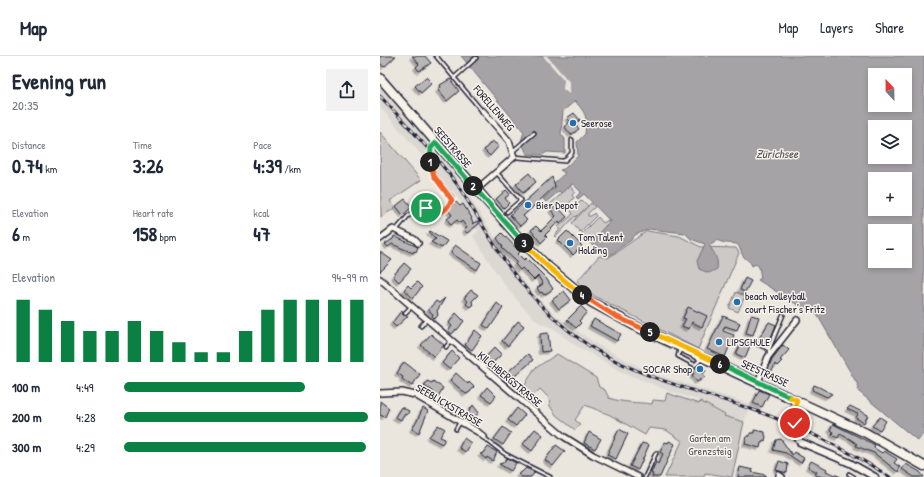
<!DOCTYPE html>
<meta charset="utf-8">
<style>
:root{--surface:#fff;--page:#f2f2f3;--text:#1f2937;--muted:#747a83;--line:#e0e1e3;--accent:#0b8043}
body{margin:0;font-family:"Patrick Hand",sans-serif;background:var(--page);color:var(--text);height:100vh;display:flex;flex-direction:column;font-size:15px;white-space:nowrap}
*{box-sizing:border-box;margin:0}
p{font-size:13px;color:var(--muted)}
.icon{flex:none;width:22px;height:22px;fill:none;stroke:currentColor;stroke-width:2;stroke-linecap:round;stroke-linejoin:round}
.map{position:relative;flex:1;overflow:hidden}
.side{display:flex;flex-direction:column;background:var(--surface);width:380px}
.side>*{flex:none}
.needle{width:26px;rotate:338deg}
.controls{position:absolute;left:488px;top:12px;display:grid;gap:8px}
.controls a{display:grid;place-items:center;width:44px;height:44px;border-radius:0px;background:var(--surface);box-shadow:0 2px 6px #0003;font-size:20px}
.pin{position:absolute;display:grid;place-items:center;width:34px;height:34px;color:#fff;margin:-17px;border:2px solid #fff;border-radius:50%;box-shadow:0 1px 4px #0007}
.km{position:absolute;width:20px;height:20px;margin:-10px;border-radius:50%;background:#222;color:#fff;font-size:11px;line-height:20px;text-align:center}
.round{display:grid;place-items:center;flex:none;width:42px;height:42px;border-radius:0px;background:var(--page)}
.head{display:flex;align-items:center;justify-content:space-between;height:68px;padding:0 12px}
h1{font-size:22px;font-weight:700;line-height:30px}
.figures{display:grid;grid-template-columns:repeat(3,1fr);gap:6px;height:68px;padding:4px 12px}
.figures div{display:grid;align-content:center}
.figures b{font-size:20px;font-weight:700}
.figures small{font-size:11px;font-weight:400}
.figures p{font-size:11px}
.chart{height:112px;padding:8px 12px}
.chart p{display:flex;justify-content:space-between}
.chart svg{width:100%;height:72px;margin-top:4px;stroke:var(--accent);stroke-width:6}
ul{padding:0 12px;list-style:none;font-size:13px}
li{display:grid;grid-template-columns:64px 48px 1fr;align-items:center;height:30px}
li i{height:10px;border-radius:5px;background:var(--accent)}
header{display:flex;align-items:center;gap:24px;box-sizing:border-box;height:56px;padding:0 20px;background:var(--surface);border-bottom:1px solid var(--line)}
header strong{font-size:19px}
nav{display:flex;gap:22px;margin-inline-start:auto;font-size:14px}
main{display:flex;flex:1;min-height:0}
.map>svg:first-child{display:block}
.built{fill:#dbd8d2}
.green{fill:#cdc9c6;stroke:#787680}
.water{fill:#a6a3a6;stroke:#716f7b;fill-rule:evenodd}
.pier{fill:#eae6de}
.building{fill:#b8b6b5;stroke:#22223b;filter:url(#shadow)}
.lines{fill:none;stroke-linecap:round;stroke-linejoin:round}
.service-casing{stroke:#22223b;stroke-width:5.5}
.minor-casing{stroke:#22223b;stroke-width:8}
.tertiary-casing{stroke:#22223b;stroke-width:9}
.primary-casing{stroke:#22223b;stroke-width:11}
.service{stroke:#f7f3e8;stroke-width:2.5}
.minor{stroke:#f7f3e8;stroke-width:5}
.tertiary{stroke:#f7f3e8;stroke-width:6}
.primary{stroke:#f7f3e8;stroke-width:8}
.rail-casing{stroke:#22223b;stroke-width:3}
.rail{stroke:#f7f3e8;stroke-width:1.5;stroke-dasharray:4.5;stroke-linecap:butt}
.split-1-casing{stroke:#fff;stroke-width:8}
.split-2-casing{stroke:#fff;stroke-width:8}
.split-3-casing{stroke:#fff;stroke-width:8}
.split-4-casing{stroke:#fff;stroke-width:8}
.split-5-casing{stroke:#fff;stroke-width:8}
.split-6-casing{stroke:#fff;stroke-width:8}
.split-7-casing{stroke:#fff;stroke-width:8}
.split-8-casing{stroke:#fff;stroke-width:8}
.split-1{stroke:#f0652b;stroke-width:5}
.split-2{stroke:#22a559;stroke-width:5}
.split-3{stroke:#22a559;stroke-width:5}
.split-4{stroke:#f5b400;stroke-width:5}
.split-5{stroke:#f0652b;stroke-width:5}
.split-6{stroke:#f5b400;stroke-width:5}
.split-7{stroke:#22a559;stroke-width:5}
.split-8{stroke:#f5b400;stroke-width:5}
.poi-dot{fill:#1f6fb2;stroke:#f7f3e8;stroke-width:1.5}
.labels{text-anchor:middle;stroke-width:3;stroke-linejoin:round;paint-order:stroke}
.street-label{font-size:11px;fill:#22223b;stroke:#f7f3e8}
.poi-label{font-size:11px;fill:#22223b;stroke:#f7f3e8;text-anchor:start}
.park-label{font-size:11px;fill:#555465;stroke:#f7f3e8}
.water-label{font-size:12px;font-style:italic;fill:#504f60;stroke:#f7f3e8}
</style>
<header>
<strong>Map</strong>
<nav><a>Map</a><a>Layers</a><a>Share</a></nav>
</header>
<main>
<section class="side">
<div class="head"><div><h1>Evening run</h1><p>20:35</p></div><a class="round"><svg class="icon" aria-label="share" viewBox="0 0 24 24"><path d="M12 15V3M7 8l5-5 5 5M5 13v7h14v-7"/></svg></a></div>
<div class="figures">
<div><p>Distance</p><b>0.74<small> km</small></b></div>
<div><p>Time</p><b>3:26</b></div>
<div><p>Pace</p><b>4:39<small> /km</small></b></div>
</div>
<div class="figures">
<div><p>Elevation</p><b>6<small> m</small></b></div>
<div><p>Heart rate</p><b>158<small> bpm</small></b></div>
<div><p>kcal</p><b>47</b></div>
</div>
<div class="chart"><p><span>Elevation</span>94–99 m</p>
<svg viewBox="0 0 160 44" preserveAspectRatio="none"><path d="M5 44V6M15 44V12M25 44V19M35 44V25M45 44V25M55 44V19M65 44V25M75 44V32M85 44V38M95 44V38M105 44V25M115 44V12M125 44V6M135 44V6M145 44V6M155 44V6"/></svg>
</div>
<ul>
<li><b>100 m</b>4:49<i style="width:74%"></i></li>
<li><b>200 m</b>4:28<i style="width:100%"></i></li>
<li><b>300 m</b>4:29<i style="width:99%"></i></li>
</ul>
</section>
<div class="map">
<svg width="544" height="421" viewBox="0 0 544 421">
<defs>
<filter id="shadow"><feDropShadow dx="-2.5" dy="2.5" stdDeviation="0" flood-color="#0004"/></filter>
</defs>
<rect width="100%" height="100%" fill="#eae6de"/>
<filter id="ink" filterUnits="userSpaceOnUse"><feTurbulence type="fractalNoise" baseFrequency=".025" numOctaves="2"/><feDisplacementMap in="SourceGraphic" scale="8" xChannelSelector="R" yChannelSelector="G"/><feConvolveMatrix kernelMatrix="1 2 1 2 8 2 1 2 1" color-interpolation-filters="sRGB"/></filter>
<g filter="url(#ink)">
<path class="built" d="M0,31l46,53 2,6 -2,14 -46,-53z
M54,94l18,19 66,105 20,24 17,17 43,30 53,28 99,31 -6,18 -20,-6 1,-1 -25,-14 -31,-10 -47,-19 -49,-28 -20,-16 -15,-6 -17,-17 -18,-22 -30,-47 5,-5 -7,-12 1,-1 -19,-27 -4,-1 -16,-22z"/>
<path class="green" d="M0,76l41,48 -31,21 5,7 -14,9z
M190,130l5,6 -3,3 2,3 -10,10 -5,-5 -8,7 -4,-3z
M202,144l6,6 -12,11 -1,-1 -19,21 -1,-1 5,-7 -2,-2 15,-13 -2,-3z
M211,147l4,4 -7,6v3h3l3,-3 2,3 -16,16 -8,-9z
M218,161l5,6 5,-3 1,2 -18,20 -9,-9z
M267,175l32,5 22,11 35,1 3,5 -41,96 -102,-52 -19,-16 22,-25 9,2z
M356,236l9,4 -7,16 -9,-4z
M177,298l39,24 3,9 6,3 4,8c14,5 28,4 43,6l1,-4 12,1 2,-8 32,11 1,-3 25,14 -1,1 20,6 -12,55 -27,-4 -1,4h-39l17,-36 -16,-11 -17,-2 -4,7 -35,-20 -25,-10 -10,15 5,4 -5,6 -19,-15 -6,-9 -1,-8 -9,-9 -14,13 -7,-6 15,-27z"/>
<path class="water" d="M81,0h463v376l-6,9 -60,-50 1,-4 -44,-76 -14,-4 -43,-27 3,-2 -2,-11 -3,-3 -4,2c-2,-6 -6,-6 -9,-10 -2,-3 -3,-9 -5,-11 -2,-3 -13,0 -21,-5l-8,5c4,7 10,13 8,24l-8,4 -10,-4 -2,-8 8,-17 -14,-5 -6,-6 -36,-4 -14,6 -4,5 -22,16 -8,-2 -11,-11 20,-22 -26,-27 -6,5 -2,-2 5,-5 -8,-8 -12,9 -2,-2 -13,11 -3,-3 13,-12 -3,-3 12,-11 -5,-3 4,-1 14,-13 -1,-14 8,-8c2,-18 2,-19 -10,-33l-12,10 -2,23 4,5v14l-18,-1 -5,3 -15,-1 -6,-13 3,-9 -55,-66 3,-2 -2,-3 3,-4 -6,6zM495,19h30v30h-30zM495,71h30v30h-30zM495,123h30v30h-30zM495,175h30v30h-30z"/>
<path class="pier" d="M163,0h4l23,27 -1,11 -6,-5 1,-9z"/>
<path class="building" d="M0,0h16l-12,11 -4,-4z
M32,0h13l6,7 -12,8 -3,-4 3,-3z
M46,21l6,6 -11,10 -6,-7z
M70,23l9,12 -12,10 -9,-11 3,-3 -1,-2z
M194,57l6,7 -5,4 4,5 -8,6 -6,-8 5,-6 -3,-3z
M112,85l7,5 -9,10 -6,-6z
M149,117l7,9 -13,11 -7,-9z
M172,121l3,9 -32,30 4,4 -7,6 -10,-11z
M126,134l4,4 -5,4 4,5 -5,5 -8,-9z
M25,143l7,8 -9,8 -7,-9z
M76,146l4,4 3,-2 9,14 -1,1 2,4 -1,1 5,-3 2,3 -12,9 -3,-3 3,-2 -5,-7 -2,2 -3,-3 -6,5 -4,-6 5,-4 -4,-5z
M176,149l11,12 -7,6 -1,-2 -14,14 2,2 -6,6 -10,-13 5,-4 5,5 15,-15 -5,-6z
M50,175l17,10 -5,7 -11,-6 5,-3 -7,-7z
M187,175l15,15 -9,9 -15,-15z
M122,177l18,19 -2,2 6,6 2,-2 20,20 7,11 -9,6 -2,-3 -2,1 -3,-5 6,-4 -5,-8 -4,4 -12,-12 -2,2 -5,-6 2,-2 -15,-14 1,-1 -6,-9z
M14,180l24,11 -2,5 -2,-1 -1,2 -21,-9 -4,3 -3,-3 8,-5z
M75,189l26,18 -4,7 -26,-17z
M0,196l12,8 -12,12z
M24,207l7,6 -12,13 -6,-6z
M365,222l6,3 -6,11 -5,-2z
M37,226l5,5 -9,11 -9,-8 4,-5 3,3z
M91,234l7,5 -6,6 1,5 -1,-1 -2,2 -4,-3 2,-3 -4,-3z
M184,235l7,9 -12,9 -7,-9z
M65,242l-8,13 1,4 -3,4 -3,-3 1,-2 -5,-4 8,-9 3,2z
M117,247l6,5 -14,21 -6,-4z
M201,250l6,6 -8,9 2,2 -5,5 -9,-8z
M308,251l19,9 -5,11 -10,-5 -3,7 -7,-3 4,-7 -3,-1z
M22,254l1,5 5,1 -12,11 -4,-4z
M76,257l8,8 -7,9 -1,-1 -4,5 -4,-3 4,-5 -3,-3z
M371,259l8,2 -6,18 -7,-2z
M343,260l17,7 -3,7 -12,-4 -2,5 11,4 -9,22 -18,-8z
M214,263l27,15 -4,7 -27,-15z
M138,265l6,5 -16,20 -6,-5z
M389,266l7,3 -8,20 -7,-4 1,-3 -2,-1z
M95,274l7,6 -10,14 -7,-5z
M168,277l2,18 -9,1 -1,-18z
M51,278l13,11 -10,12 -13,-12z
M363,284l8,3 -6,15 -9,-4z
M403,289l6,5 -9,10 2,1 -5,5 -2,-2 -3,7 -4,-2 4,-10z
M115,291l7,7 -13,12 -6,-6z
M72,295l7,7 -10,11 -7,-6z
M148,298l5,6 -25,22 -5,-6z
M24,306l16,12 -8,12 -10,-7 1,-2 -6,-4z
M322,309l4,6 -3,2 2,4 -8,5 -5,-7 2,-1 -2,-3z
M76,317l12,11 1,-2 5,5 -4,5 -4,2 -16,-14z
M47,325l5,2 1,-2 10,7 -7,12 -6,-4 3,-5 -9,-5z
M434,329l5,2 13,7 -5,3 -15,-7z
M107,331l9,9 -5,6 -10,-7z
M379,334l10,4 -7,13 -9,-4z
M0,345l9,7 -4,9 -5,-2z
M93,349l6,8 -8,7 -5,-4z
M470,350l18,9 -4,8 -8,-5 2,-4 -11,-5z
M21,351l8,4 -2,4 -2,-1 -4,6 -6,-3z
M43,352l5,3 -9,22 -7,-4 5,-8z
M137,352l8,7 -9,11 -8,-6z
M500,361l6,4 -6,9 -8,-4z
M453,368l42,21 -1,3 8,5 2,-2 13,8 -3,4 6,4 -2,5 -24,-19 -18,-7 1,-2 -7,-5 -10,-5 -2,4 -6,-3 1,-3 -3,-2z
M58,369l7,4 -5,8 5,2 -3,5 -13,-7z
M123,371l8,6 -8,12 -9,-6z
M155,373l8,6 -11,16 -9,-7z
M239,373l9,5 -12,25 -9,-4z
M374,374l11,2v3l1,1 -1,5 -2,-1 -1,3h-1l-1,5 -15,-4 2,-8h3v-3h4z
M209,376l12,7 -6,10 -11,-6z
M84,382l7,5 -5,9 -7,-4z
M401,383l11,16 2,-3 10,6 -3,5 -15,-10 -13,-3 3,-10z
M289,385l6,3 -7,15 -8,18h-8l1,-3 -2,-1 5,-11 2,2 5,-10 -3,-2 5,-10 3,1z
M262,387l7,2 -11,25 -8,-4z
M176,389l9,6 -12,15 -8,-6z
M108,391l9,5 -4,9 -6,-4 -1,2 -6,-5 4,-1z
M127,402l9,5 -5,8 -12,-7 4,-1z
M399,405l9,3 -1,9 -11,-3z
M431,405l16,8 -1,2 15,6h-18l-8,-2 2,-3 -9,-5z
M526,408l14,8 4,5h-10l-12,-8z
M360,411l13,3 -1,2 14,3v2h-28z
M146,412l9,4 -4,5h-9l-4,-3 4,-2z"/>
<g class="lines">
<g class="service-casing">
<path id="service" d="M56,0l46,55
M75,21l21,-19
M133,95l21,-18
M135,101l49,4 8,-8v-13
M117,117l24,27 -14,12
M16,174l12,-14 11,-7 7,-1 15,4 9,-8 2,-6c-15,-17 -24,-27 -21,-50l5,-5
M25,257l6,-6
M41,270l5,-6
M377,288l12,5v6
M66,291l5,-6
M300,293l-2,7 17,9 6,-6
M389,293l14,-34
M76,373l4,-7
M104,382l21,16 45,23
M469,418l5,3
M265,421l11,-24"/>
</g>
<g class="minor-casing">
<path id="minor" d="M96,134l38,-33 -5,-16 -26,-30
M0,183l13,-10 21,10 4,4
M0,223l183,157 30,19 45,22
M378,326l10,-25 29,-37
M0,337l22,-1 13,3 63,37 6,5
M399,419l3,2"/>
</g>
<g class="tertiary-casing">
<path id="tertiary" d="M417,344c-5,11 -5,31 3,42l50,21 25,14"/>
</g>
<g class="primary-casing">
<path id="primary" d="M0,22l138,159 29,29 44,36 44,24 231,107 58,33"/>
</g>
<use href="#service" class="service"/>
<use href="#minor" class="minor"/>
<use href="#tertiary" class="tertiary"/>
<use href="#primary" class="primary"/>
<g class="rail-casing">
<path id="rail" d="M0,40c26,28 53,56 76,87 18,26 33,55 51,81 23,33 51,61 84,83 49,31 105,43 160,62 48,17 95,40 139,68"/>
</g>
<use href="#rail" class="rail"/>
</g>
</g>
<g class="lines" filter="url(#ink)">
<g class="split-1-casing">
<path id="split-1" d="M46,152l15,4 5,-3 6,-9 -18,-24 -4,-14"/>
</g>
<g class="split-2-casing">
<path id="split-2" d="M50,106l1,-14 5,-5 37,43"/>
</g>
<g class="split-3-casing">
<path id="split-3" d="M93,130l51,57"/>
</g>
<g class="split-4-casing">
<path id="split-4" d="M144,187l23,23 35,29"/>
</g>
<g class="split-5-casing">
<path id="split-5" d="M202,239l33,21 35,16"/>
</g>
<g class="split-6-casing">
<path id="split-6" d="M270,276l70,32"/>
</g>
<g class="split-7-casing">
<path id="split-7" d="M340,308l70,33"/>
</g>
<g class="split-8-casing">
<path id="split-8" d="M410,341l7,3 -3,10 1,13"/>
</g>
<use href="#split-1" class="split-1"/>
<use href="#split-2" class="split-2"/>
<use href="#split-3" class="split-3"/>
<use href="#split-4" class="split-4"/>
<use href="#split-5" class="split-5"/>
<use href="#split-6" class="split-6"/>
<use href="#split-7" class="split-7"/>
<use href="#split-8" class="split-8"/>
</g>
<g class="poi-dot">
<circle cx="193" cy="67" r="4"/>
<circle cx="148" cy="149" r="4"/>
<circle cx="190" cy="187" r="4"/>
<circle cx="357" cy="246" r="4"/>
<circle cx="339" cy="286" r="4"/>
<circle cx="320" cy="313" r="4"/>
</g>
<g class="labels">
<g class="street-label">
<text transform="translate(114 52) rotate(49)" y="4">FORELLENWEG</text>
<text transform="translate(73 91) rotate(49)" y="4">SEESTRASSE</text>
<text transform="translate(385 317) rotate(25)" y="4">SEESTRASSE</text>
<text transform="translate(130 323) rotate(40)" y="4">KILCHBERGSTRASSE</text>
<text transform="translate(69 349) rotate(30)" y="4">SEEBLICKSTRASSE</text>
</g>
<g class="poi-label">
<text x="201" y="71">Seerose</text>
<text x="156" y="153">Bier Depot</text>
<text x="198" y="185">Tom Talent<tspan x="198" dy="13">Holding</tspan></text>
<text x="365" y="244">beach volleyball<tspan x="365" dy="13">court Fischer's Fritz</tspan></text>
<text x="347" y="290">LIPSCHULE</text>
<text x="312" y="317" text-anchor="end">SOCAR Shop</text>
</g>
<g class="park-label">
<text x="330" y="386">Garten am<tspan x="330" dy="13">Grenzsteig</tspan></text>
</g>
<g class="water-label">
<text x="397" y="102">Zürichsee</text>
</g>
</g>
</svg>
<div class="controls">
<a><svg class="needle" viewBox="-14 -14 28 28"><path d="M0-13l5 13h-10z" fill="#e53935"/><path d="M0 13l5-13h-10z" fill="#747a83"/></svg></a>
<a><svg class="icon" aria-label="layers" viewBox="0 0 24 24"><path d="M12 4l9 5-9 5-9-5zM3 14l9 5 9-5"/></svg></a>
<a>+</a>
<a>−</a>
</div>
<div class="pin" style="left:46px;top:152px;background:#1e9e55"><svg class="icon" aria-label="arrive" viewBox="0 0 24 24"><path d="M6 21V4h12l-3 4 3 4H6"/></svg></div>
<div class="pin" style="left:415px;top:367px;background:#d93025"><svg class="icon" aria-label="check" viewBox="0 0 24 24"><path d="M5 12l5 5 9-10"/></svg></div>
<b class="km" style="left:50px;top:106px">1</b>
<b class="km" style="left:93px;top:130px">2</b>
<b class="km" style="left:144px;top:187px">3</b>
<b class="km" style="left:202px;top:239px">4</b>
<b class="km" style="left:270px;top:276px">5</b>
<b class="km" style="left:340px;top:308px">6</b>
</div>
</main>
